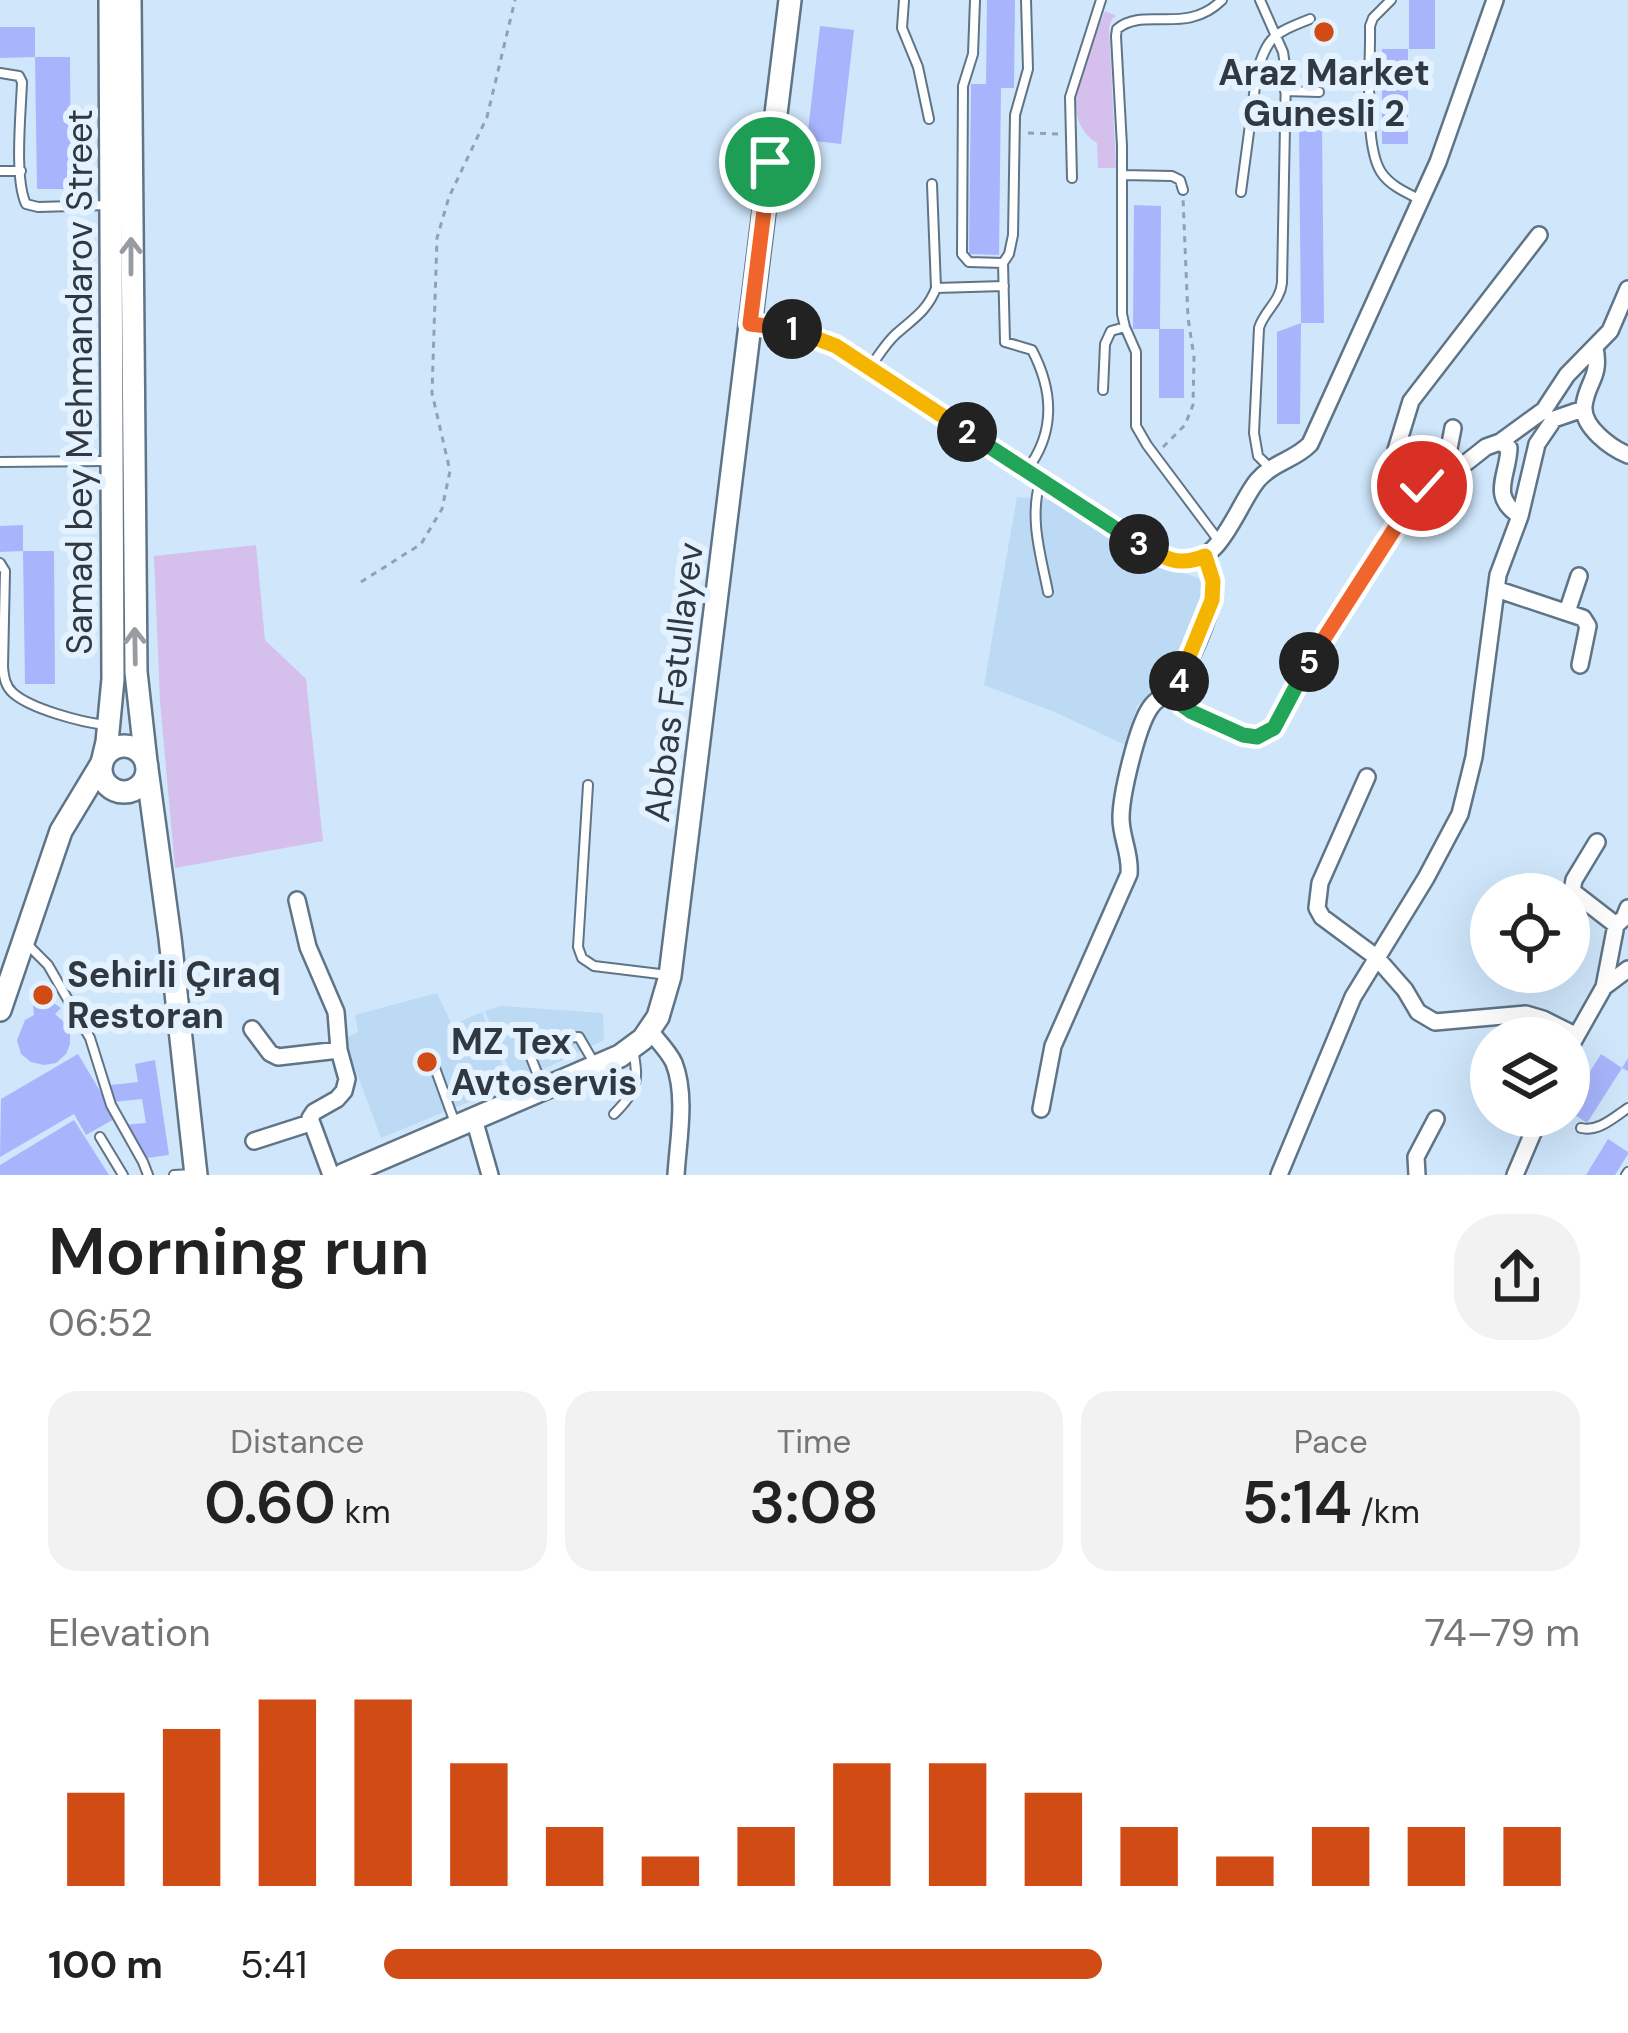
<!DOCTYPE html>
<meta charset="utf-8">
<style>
:root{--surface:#fff;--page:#f2f2f2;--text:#222;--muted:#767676;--accent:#d14b15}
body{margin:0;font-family:"DM Sans",sans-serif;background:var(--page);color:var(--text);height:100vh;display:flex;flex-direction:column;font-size:45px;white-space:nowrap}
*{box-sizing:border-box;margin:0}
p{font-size:39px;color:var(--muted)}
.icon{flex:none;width:66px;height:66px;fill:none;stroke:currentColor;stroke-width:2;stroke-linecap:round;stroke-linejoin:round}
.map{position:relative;height:1175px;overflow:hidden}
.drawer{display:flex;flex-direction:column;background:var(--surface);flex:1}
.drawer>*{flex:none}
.tools{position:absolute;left:1470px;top:873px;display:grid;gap:24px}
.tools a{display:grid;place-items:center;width:120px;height:120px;border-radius:50%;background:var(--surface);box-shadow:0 12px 48px #0002;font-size:60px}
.pin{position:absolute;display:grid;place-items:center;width:102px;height:102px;color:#fff;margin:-51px;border:6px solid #fff;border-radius:50%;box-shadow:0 3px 12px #0007}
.km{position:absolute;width:60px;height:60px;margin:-30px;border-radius:50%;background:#222;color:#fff;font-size:33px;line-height:60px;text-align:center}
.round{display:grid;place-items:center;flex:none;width:126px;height:126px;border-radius:48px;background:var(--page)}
.head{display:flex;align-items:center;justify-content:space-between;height:204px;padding:0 48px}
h1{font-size:66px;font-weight:600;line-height:90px}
.stats{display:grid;grid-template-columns:repeat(3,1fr);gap:18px;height:204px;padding:12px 48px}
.stats div{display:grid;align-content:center;border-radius:30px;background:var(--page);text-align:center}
.stats b{font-size:60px;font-weight:600}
.stats small{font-size:33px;font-weight:400}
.stats p{font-size:33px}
.chart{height:336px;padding:24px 48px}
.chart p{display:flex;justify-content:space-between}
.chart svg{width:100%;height:216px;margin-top:12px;stroke:var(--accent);stroke-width:6}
ul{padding:0 48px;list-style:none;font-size:39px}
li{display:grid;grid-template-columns:192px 144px 1fr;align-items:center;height:90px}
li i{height:30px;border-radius:15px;background:var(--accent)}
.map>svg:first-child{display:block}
.built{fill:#bcdaf3}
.green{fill:#d5c0ed}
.building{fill:#a8b5fd}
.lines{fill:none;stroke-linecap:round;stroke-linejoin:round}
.lane-casing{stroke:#5f7486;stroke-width:12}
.street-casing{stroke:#5f7486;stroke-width:20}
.secondary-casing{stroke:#5f7486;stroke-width:26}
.path{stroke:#90a2b2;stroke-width:3;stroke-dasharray:6 6;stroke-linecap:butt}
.lane{stroke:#fff;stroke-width:8}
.street{stroke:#fff;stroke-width:15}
.secondary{stroke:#fff;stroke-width:21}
.oneway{stroke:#989ca0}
.split-1-casing{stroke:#fff;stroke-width:24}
.split-2-casing{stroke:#fff;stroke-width:24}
.split-3-casing{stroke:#fff;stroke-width:24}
.split-4-casing{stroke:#fff;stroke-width:24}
.split-5-casing{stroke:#fff;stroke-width:24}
.split-6-casing{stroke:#fff;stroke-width:24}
.split-1{stroke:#f0652b;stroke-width:15}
.split-2{stroke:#f5b400;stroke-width:15}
.split-3{stroke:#22a559;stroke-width:15}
.split-4{stroke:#f5b400;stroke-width:15}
.split-5{stroke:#22a559;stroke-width:15}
.split-6{stroke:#f0652b;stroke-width:15}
.poi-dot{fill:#d14b15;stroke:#e4f2ff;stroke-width:4.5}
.labels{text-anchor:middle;stroke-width:12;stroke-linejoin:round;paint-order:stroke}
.poi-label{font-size:36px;font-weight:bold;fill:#303941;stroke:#e4f2ff;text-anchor:start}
.street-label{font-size:36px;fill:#303941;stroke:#e4f2ff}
</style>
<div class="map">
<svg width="1628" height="1175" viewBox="0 0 1628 1175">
<rect width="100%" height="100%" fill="#cfe6fb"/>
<path class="built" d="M1017,497l41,4 100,63 48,17 -18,64 -21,35 -30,26 -12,39 -70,-33 -71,-27z
M437,993l15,32 30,-13 28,73 -129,53 -37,-99 14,-7 -3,-17z
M501,1006l102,7 1,27 -89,43 -30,-72z"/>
<path class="green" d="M1105,11l11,5 -4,3 -3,8 7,141h-18l-1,-25c-45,-28 -6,-94 8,-132z
M256,545l9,95 41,39 17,162 -148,27 -15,-167 -6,-145z"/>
<path class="building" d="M987,0h28l-1,88h-13l-2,167 -30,-1 2,-170h15z
M1409,0h26v49h-26z
M820,26l34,4 -13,114 -34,-4z
M0,27h35v30l-35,1z
M1382,49h26v95h-26z
M35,57h35l1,132h-34z
M1299,127h23l2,196h-23l-1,101h-23v-92l24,-9z
M1134,205l27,1 -1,123h-27z
M1159,329h25v69h-25z
M23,525v26l-23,1v-26z
M23,551h31l1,133h-30z
M39,985l10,2 4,4 -1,11 9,6 -6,6 11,10 4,9v11l-4,10 -10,9 -12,2 -13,-3 -10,-8 -4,-14 8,-20 9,-5 -2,-21z
M78,1054l38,64 -30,17 -12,-21 -74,43 1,-58z
M1601,1054l21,14 6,-10v13l-6,-3 -35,55 -18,-12v-6z
M155,1060l14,95 -22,3 -24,-33 23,-2 -4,-24 -29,3 -2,-17 27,-3 -3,-18z
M74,1120l35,55h-109v-10z
M1608,1139l20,13v2l-13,21h-29z"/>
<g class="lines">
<g class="lane-casing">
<path id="lane" d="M904,0l-2,28 16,39 11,52
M975,0l-2,54 -10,32 -1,168 7,8 34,1
M1260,0l23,52 3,20 -4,211c-2,19 -18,28 -23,45l-5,105 4,23 11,11
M1391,0l-18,18 -3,8c1,36 -7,118 11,146 9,14 26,21 40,28
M0,73l19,3 3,6c-1,30 -8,97 4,122l12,3 71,-2
M1285,91l34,1
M0,171h21
M1123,175l49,1 8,4 3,10
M1072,178l-2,-81 31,-97
M1241,192l16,-120c11,-37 18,-39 53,-53
M936,288l68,-2
M871,366c8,-11 15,-23 25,-32 17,-15 32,-24 40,-46l-4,-104
M1103,390l2,-46 6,-13 14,-4
M0,462l106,-1
M1026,471c29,-37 28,-79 6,-121l-27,-8 -2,-79 6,-9 4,-19 2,-120 13,-46 -2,-69
M1040,482c-11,37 1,74 8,110
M1219,541l-72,-96 -11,-19v-74l-11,-25 -3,-13v-168l-6,-110 1,-7c27,-23 69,7 105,-29
M0,563l5,8 -2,96
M0,667h3c1,10 2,19 10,26 18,16 68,29 92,32
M588,785l-10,162 4,11 12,8 74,9
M25,942l23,23 42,73 21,67 32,57 5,13
M435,1068l20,55
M543,1088l-15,-38 4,-11 47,-2 14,24
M614,1114c24,-24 25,-32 19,-65
M1581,1128c18,4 33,-11 47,-20
M100,1137l23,38
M174,1175l20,-1
M1626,1175l2,-3"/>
</g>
<g class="street-casing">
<path id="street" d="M750,324l41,5 33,10 301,198c16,8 33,20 51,24 43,10 60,-54 81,-80 16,-19 38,-21 53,-37l128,-282 57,-162
M1595,348c6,30 -8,33 -11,58 -2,21 27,42 44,49
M1500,442l9,6c-1,29 -20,48 11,68
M1450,472l-4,-8 7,-36
M1406,508l-8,-24 -2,-34 15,-49 128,-166
M1206,556c3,12 8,25 7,37 -2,24 -27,78 -40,99l9,13 10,7 51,23 14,2 17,-9 11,-24 47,-81 90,-137 45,-24 19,-15 14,-5 44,-32 23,-35 43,-44 18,-42
M1496,589l87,29 5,8 -8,39
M1567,612l12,-36
M1367,777l-47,106 -3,25 5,9 54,40 29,33 13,22 17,10 91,-8 17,5 32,16
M1597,842l-23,38 -2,11 44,34
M297,900l11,47 28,65 3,38 8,29 -3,12 -7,8 -23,13 -4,6 21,57
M1604,987l12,-62 8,-7 4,-10
M252,1029l18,24 8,4 61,-7
M650,1031c8,10 19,21 24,32 13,33 4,78 2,112
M1569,1049l35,-62 24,-18
M1041,1109l12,-63 76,-172c2,-20 -8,-36 -8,-56 0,-23 16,-91 29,-110 6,-9 13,-12 23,-16
M474,1119l16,56
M254,1141l56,-18
M1279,1175l74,-178 73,-119 34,-64 14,-57 24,-182 22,-59 17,-72 17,-25 29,-10
M1417,1175l-1,-18 20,-38
M1515,1175l25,-59"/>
</g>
<g class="secondary-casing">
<path id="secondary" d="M130,0l6,672 10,90
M101 769a23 23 0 1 1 46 0a23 23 0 1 1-46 0Z
M147,769l23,169 26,237
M0,1010l61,-179 41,-68 5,-21 6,-63 -3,-679
M343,1175l277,-119 23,-17 15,-22 12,-41 120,-976"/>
</g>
<path class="path" d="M1028,133l32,1
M1163,447l22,-22 8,-20 1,-48 -6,-39 -5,-120
M361,582l60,-38 21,-35 8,-38 -18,-78 5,-155 12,-41 38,-80 28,-117"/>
<use href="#lane" class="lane"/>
<use href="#street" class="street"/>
<use href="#secondary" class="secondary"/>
</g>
<defs><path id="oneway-shaft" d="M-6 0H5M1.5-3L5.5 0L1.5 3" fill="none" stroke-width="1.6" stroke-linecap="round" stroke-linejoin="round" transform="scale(3)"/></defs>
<g class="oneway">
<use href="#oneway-shaft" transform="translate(131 256) rotate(-90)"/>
<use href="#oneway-shaft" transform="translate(135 646) rotate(-91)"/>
</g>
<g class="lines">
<g class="split-1-casing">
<path id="split-1" d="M770,162l-20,162 42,5"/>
</g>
<g class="split-2-casing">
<path id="split-2" d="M792,329l44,17 131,86"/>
</g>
<g class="split-3-casing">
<path id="split-3" d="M967,432l172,112"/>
</g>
<g class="split-4-casing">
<path id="split-4" d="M1139,544c25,13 38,24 66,12l8,25 -1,19 -33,81"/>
</g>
<g class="split-5-casing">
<path id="split-5" d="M1179,681l-6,11 9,13 10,7 51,23 14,2 17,-9 35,-66"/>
</g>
<g class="split-6-casing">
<path id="split-6" d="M1309,662l113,-176"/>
</g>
<use href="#split-1" class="split-1"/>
<use href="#split-2" class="split-2"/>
<use href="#split-3" class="split-3"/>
<use href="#split-4" class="split-4"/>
<use href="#split-5" class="split-5"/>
<use href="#split-6" class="split-6"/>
</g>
<g class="poi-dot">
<circle cx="1324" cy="32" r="12"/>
<circle cx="43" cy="995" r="12"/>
<circle cx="427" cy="1062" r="12"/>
</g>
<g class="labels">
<g class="poi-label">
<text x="1324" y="85" text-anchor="middle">Araz Market<tspan x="1324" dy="41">Gunesli 2</tspan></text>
<text x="67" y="987">Sehirli Çıraq<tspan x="67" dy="41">Restoran</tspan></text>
<text x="451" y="1054">MZ Tex<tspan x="451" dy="41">Avtoservis</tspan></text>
</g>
<g class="street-label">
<text transform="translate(79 382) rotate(-90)" y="13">Samad bey Mehmandarov Street</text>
<text transform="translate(673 682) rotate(-83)" y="13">Abbas Fətullayev</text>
</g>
</g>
</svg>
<div class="tools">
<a><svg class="icon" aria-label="locate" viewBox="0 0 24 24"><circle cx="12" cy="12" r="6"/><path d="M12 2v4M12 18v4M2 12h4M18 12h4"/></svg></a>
<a><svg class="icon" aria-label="layers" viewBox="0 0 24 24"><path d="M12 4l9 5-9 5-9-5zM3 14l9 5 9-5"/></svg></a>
</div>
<div class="pin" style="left:770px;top:162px;background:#1e9e55"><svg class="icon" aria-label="arrive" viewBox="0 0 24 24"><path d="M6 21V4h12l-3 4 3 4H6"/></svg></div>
<div class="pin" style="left:1422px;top:486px;background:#d93025"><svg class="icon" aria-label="check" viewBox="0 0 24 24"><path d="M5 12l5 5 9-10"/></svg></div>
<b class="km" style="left:792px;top:329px">1</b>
<b class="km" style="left:967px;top:432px">2</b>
<b class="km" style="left:1139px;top:544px">3</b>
<b class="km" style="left:1179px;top:681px">4</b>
<b class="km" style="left:1309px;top:662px">5</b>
</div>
<section class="drawer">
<div class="head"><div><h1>Morning run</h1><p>06:52</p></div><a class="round"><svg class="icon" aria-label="share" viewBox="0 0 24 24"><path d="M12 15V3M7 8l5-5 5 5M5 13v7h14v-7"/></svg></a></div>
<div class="stats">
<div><p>Distance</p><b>0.60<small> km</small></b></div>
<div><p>Time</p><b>3:08</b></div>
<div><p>Pace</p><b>5:14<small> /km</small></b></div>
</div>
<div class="chart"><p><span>Elevation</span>74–79 m</p>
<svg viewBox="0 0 160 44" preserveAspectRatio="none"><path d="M5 44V25M15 44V12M25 44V6M35 44V6M45 44V19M55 44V32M65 44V38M75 44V32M85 44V19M95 44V19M105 44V25M115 44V32M125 44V38M135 44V32M145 44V32M155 44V32"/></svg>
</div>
<ul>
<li><b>100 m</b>5:41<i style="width:60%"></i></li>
</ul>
</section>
